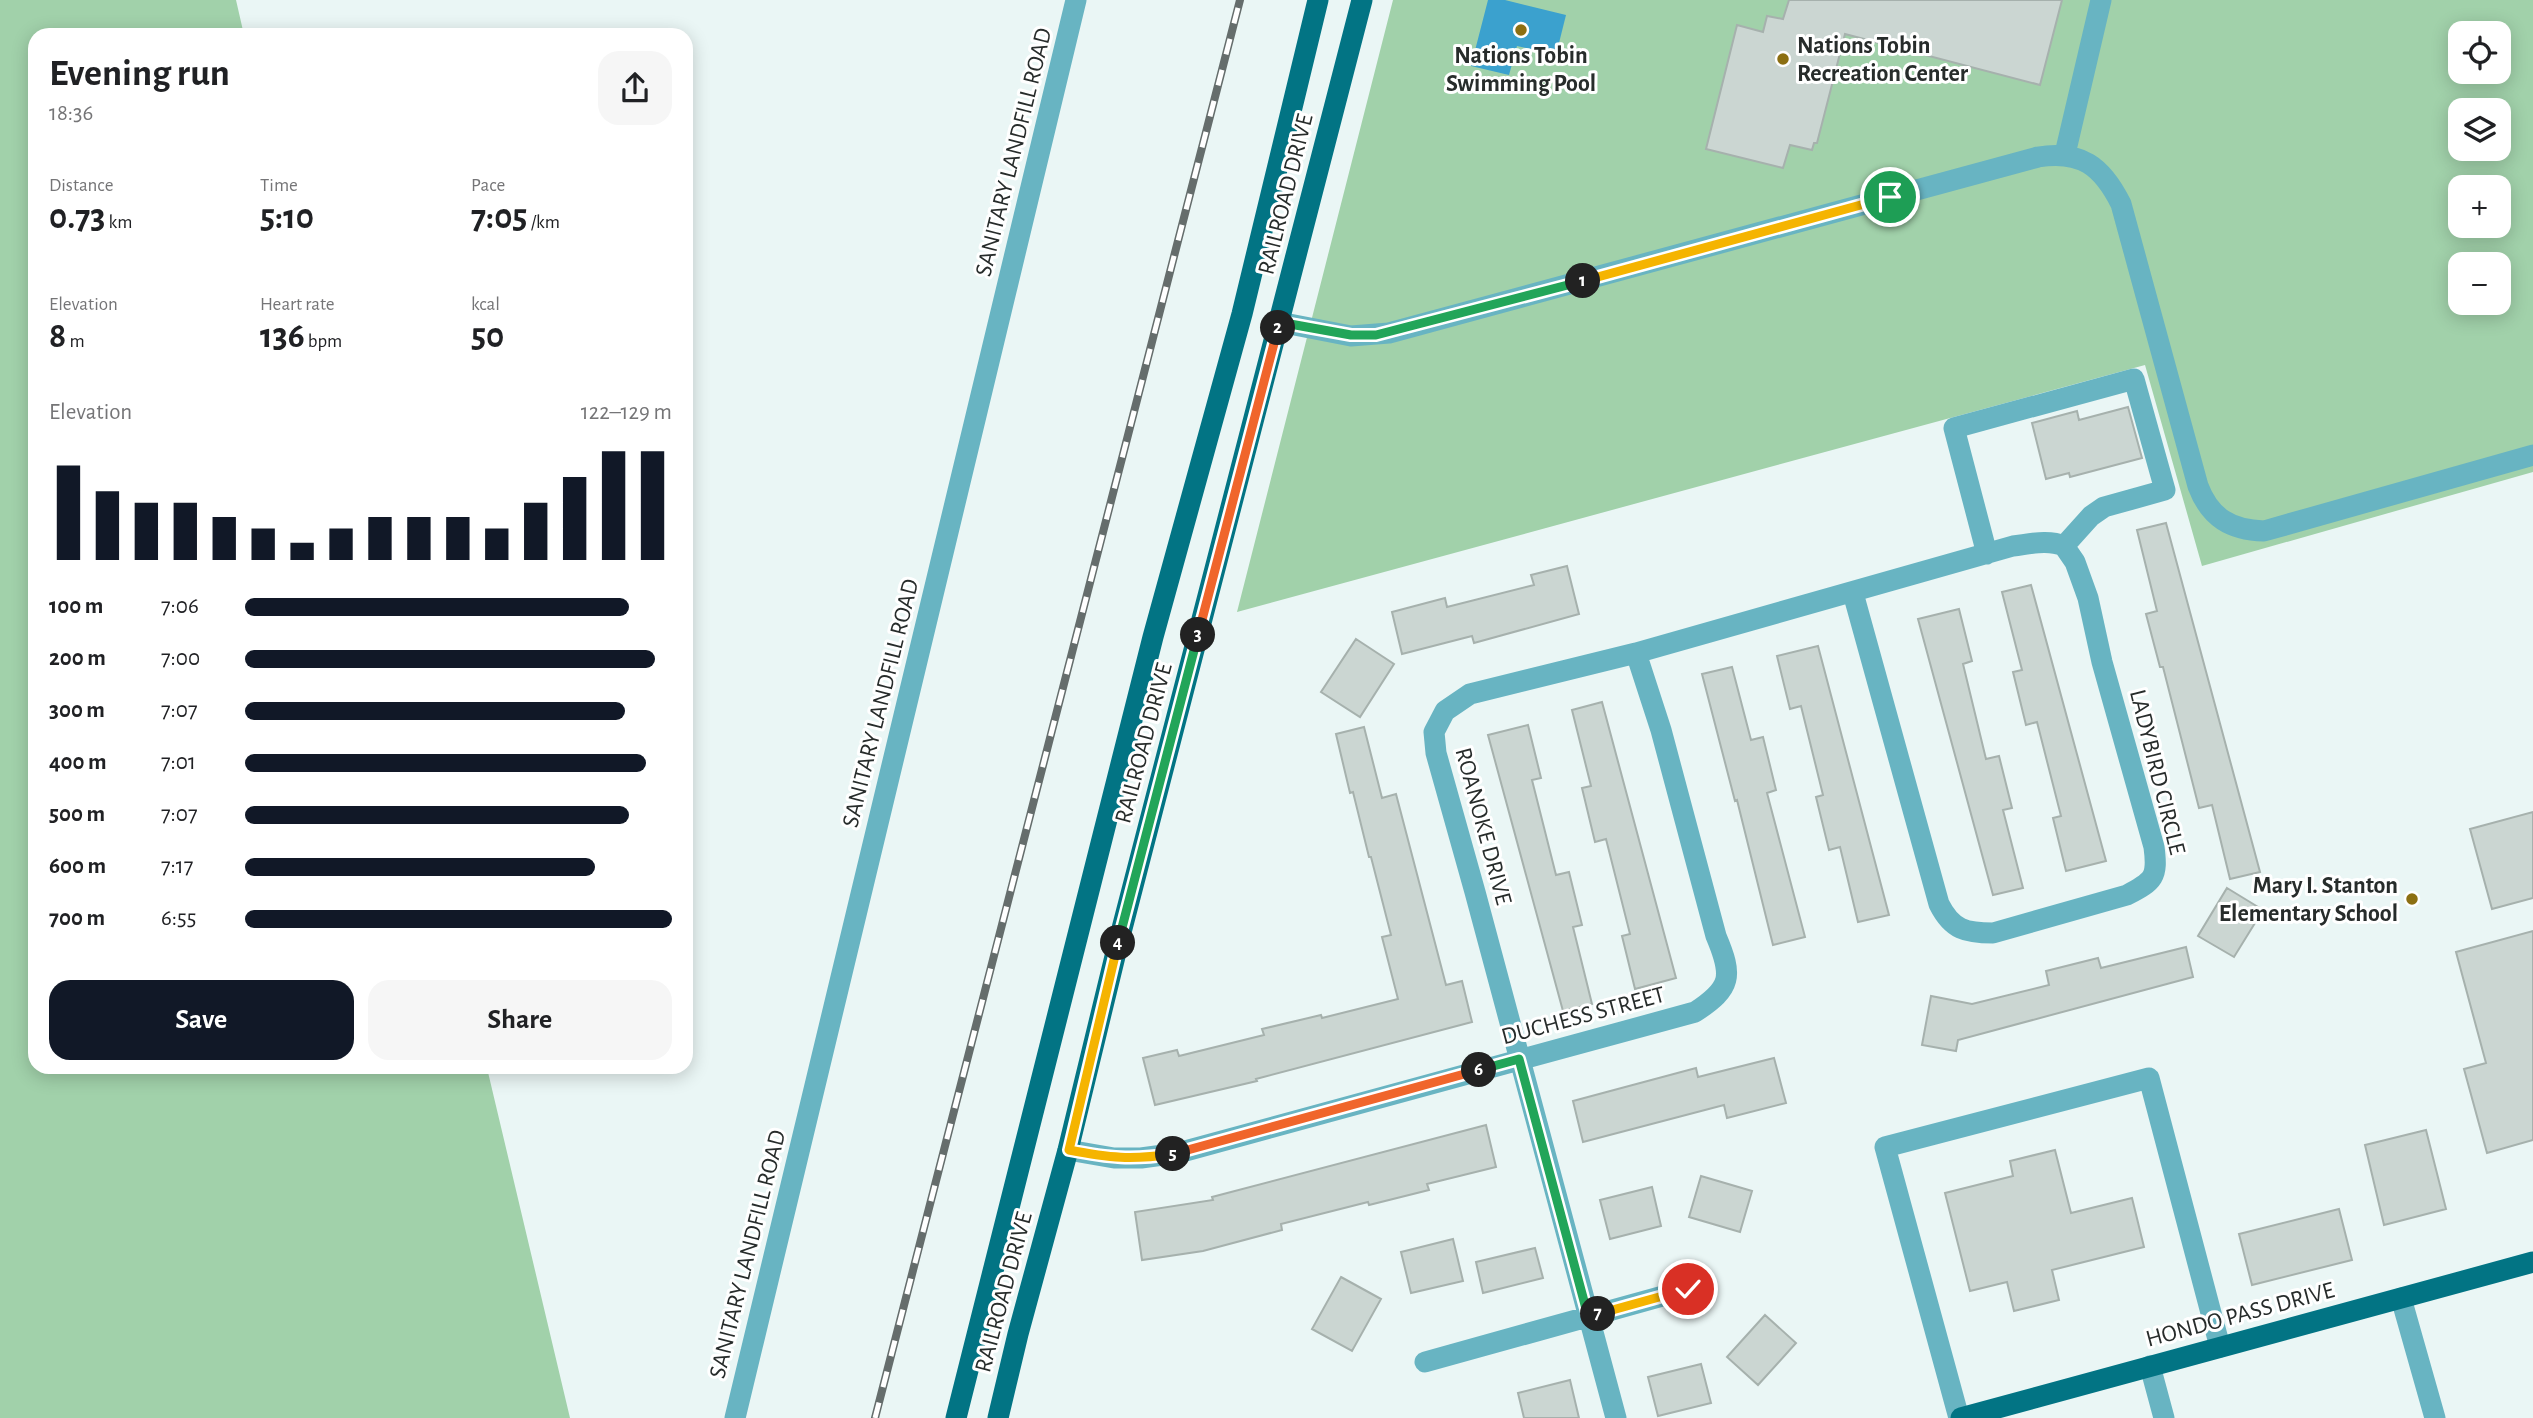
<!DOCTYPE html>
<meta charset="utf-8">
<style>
:root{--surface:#fff;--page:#f6f6f6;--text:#202124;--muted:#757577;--accent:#111827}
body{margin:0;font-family:"Alegreya Sans",sans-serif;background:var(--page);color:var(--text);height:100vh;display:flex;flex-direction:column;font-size:26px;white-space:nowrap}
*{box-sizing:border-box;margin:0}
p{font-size:23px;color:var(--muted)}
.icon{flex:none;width:38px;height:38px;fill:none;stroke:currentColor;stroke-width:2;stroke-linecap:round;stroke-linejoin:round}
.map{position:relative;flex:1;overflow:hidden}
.drawer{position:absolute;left:28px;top:28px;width:665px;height:1046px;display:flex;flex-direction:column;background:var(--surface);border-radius:21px;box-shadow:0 4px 18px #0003}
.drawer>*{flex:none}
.controls{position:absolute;left:2448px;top:21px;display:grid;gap:14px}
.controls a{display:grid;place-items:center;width:63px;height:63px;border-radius:14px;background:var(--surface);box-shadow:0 4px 18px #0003;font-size:35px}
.pin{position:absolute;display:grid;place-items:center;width:60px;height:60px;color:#fff;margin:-30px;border:4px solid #fff;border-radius:50%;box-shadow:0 2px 7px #0007}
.km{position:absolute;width:35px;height:35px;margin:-18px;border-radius:50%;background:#222;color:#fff;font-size:19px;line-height:35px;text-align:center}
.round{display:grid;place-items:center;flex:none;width:74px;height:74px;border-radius:21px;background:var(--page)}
.head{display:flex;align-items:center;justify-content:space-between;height:119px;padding:0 21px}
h1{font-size:38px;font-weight:700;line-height:52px}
.metrics{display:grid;grid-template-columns:repeat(3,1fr);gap:10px;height:119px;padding:7px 21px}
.metrics div{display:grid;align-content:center}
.metrics b{font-size:35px;font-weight:700}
.metrics small{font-size:19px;font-weight:400}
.metrics p{font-size:19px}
.chart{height:196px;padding:14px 21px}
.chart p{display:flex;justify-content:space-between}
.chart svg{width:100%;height:126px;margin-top:7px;stroke:var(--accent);stroke-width:6}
.cta{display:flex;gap:14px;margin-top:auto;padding:14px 21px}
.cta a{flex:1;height:80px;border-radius:21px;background:var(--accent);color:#fff;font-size:28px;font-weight:700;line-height:80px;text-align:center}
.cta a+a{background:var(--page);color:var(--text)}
ul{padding:0 21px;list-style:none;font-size:23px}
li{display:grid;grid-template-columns:112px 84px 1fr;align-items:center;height:52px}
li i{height:18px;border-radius:9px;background:var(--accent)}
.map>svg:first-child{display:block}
.green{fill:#a1d1aa;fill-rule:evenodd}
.water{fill:#3ba1ce}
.building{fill:#cbd6d2;stroke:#a6b1ad;stroke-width:2}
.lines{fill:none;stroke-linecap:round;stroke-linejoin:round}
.minor{stroke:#68b4c2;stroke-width:21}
.major{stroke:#027484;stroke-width:21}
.rail-casing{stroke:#656d6c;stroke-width:8}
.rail{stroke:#fff;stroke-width:5;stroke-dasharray:16;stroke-linecap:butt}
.split-1-casing{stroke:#fff;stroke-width:14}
.split-2-casing{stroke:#fff;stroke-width:14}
.split-3-casing{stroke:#fff;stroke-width:14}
.split-4-casing{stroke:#fff;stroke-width:14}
.split-5-casing{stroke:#fff;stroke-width:14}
.split-6-casing{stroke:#fff;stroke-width:14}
.split-7-casing{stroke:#fff;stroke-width:14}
.split-8-casing{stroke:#fff;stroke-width:14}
.split-1{stroke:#f5b400;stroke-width:9}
.split-2{stroke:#22a559;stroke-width:9}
.split-3{stroke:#f0652b;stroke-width:9}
.split-4{stroke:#22a559;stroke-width:9}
.split-5{stroke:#f5b400;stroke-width:9}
.split-6{stroke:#f0652b;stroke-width:9}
.split-7{stroke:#22a559;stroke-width:9}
.split-8{stroke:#f5b400;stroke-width:9}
.poi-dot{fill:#8c6f12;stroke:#fff;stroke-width:2.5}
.labels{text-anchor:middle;stroke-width:6;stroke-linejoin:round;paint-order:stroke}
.poi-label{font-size:24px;font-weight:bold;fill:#272c2b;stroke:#fff;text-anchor:start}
.street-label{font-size:24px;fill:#272c2b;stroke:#fff}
</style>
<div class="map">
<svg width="2533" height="1418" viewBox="0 0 2533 1418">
<rect width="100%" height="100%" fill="#eaf6f5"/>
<path class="green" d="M0,0h236l8,35h-209v1033h452l83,350h-570z
M1393,0h1140v472l-331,94 -57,-201 -908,247zM2460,33h39v39h-39zM2460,110h39v39h-39zM2460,187h39v39h-39zM2460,264h39v39h-39z"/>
<path class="water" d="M1488,0h17l61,15 -10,40 -39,-9 -8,29 -38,-9z"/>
<path class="building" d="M1789,0h273l-22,85 -195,-51 -28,109h-3l-2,7 -22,-5 -7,23 -77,-19 31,-124 26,7 4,-16 16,3z
M2128,407l14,51 -72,19 -1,-4 -23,6 -14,-56 45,-12 2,9z
M2166,523l94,349 -30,7 -18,-74 -13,3 -36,-141h-3l-14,-53 11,-3 -20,-81z
M1567,566l12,48 -105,29 -2,-7 -70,18 -10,-42 53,-14 2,9 87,-22 -3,-10z
M2031,585l75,276 -40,10 -13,-53 8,-2 -24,-94 -11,3 -13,-53 9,-2 -20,-78z
M1959,609l13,52 -9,3 23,95 13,-3 13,52 -9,2 20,78 -30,7 -75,-276z
M1356,639l38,25 -34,53 -39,-25z
M1818,646l71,269 -31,7 -18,-75 -11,3 -13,-53 7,-2 -22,-89 -11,3 -13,-53z
M1732,667l19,73 12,-3 13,53 -9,3 38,144 -32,8 -36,-145 -2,1 -33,-127z
M1602,702l74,276 -41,11 -13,-53 8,-2 -24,-95 -11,3 -13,-54 9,-2 -19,-76z
M1528,725l13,53 -9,2 24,95 13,-3 13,53 -9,2 19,77 -29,7 -75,-276z
M1364,727l18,71 14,-4 50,191 16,-4 10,41 -216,57 1,2 -102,24 -12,-47 34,-8 2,6 85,-21 -2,-6 59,-14 1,3 76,-19 -16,-62 9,-2 -20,-78h-2l-16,-65 -3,1 -14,-59z
M2533,812v86l-41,11 -22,-80z
M2227,888l36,22 -29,47 -36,-21z
M2533,931v209l-46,13 -23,-84 22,-6 -30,-111z
M2186,947l7,30 -235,63 -2,11 -34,-6 9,-49 41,8 77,-19 -3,-14 52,-13 3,10z
M1774,1058l12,45 -59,15 -3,-13 -141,37 -10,-41 123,-33 2,9z
M1486,1125l10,42 -69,17 2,6 -60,15 -1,-3 -87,22 1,6 -79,21 -61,9 -7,-48 78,-12 -1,-3z
M2426,1130l20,79 -62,16 -19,-80z
M2055,1150l16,63 61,-15 12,49 -92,23 7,30 -45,11 -7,-29 -37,9 -25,-98 68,-17 -3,-15z
M1701,1176l51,15 -12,41 -51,-15z
M1652,1187l9,39 -51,13 -10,-39z
M2339,1209l13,51 -100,25 -13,-51z
M1453,1239l10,42 -52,12 -10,-41z
M1535,1248l8,30 -60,15 -7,-31z
M1341,1277l40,22 -29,52 -40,-22z
M1765,1315l31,28 -38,42 -31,-28z
M1701,1364l10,39 -53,13 -10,-39z
M1570,1380l9,38h-55l-6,-25z"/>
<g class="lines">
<path class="minor" d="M2065,154l36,-154
M1279,322l72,14 38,-3 649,-176c43,-7 64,9 83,47l77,282c12,32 33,44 66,45l269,-76
M1987,554l-33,-126 180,-49 31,111 -61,17 -13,9 -27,30
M1853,593l86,311c13,26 27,29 54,29l134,-38c27,-14 31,-18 27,-48l-52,-185 -14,-64 -13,-36 -11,-16
M1068,1150l46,8h27l37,-5 517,-141c37,-24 38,-36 21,-76l-55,-206 -25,-77
M2401,1298l34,120
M1425,1362l263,-73
M2150,1366l14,52
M735,1418l341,-1418
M1616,1418l-141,-526 -39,-139 -2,-21 11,-21 25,-17 166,-41 377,-107c17,-2 35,-7 51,0
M1959,1418l-74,-271 264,-69 71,269"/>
<path class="major" d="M956,1418l197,-781 89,-323 76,-314
M998,1418l20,-84 50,-184 50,-206 244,-944
M1961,1418l572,-156"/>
<g class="rail-casing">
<path id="rail" d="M875,1418l365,-1418"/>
</g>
<use href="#rail" class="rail"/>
</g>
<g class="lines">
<g class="split-1-casing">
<path id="split-1" d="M1583,281l307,-84"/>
</g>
<g class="split-2-casing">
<path id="split-2" d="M1278,328l1,-6 72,13h25l207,-54"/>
</g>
<g class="split-3-casing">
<path id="split-3" d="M1198,635l80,-307"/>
</g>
<g class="split-4-casing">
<path id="split-4" d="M1118,943l80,-308"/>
</g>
<g class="split-5-casing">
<path id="split-5" d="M1118,943l-49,207c41,8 62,10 104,4"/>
</g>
<g class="split-6-casing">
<path id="split-6" d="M1173,1154l306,-84"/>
</g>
<g class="split-7-casing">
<path id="split-7" d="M1479,1070l40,-11 69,257 10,-2"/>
</g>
<g class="split-8-casing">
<path id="split-8" d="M1598,1314l90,-25"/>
</g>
<use href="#split-1" class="split-1"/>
<use href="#split-2" class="split-2"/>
<use href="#split-3" class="split-3"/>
<use href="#split-4" class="split-4"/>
<use href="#split-5" class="split-5"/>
<use href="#split-6" class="split-6"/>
<use href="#split-7" class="split-7"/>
<use href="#split-8" class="split-8"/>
</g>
<g class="poi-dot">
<circle cx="1521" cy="30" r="7"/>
<circle cx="1783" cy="59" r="7"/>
<circle cx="2412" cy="899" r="7"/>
</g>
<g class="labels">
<g class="poi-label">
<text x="1797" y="53">Nations Tobin<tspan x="1797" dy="28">Recreation Center</tspan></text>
<text x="1521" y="63" text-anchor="middle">Nations Tobin<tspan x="1521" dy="28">Swimming Pool</tspan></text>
<text x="2398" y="893" text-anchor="end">Mary I. Stanton<tspan x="2398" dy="28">Elementary School</tspan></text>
</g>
<g class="street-label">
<text transform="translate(1013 152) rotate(-76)" y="8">SANITARY LANDFILL ROAD</text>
<text transform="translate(1285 194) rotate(-76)" y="8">RAILROAD DRIVE</text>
<text transform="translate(880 703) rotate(-76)" y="8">SANITARY LANDFILL ROAD</text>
<text transform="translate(1143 743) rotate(-75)" y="8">RAILROAD DRIVE</text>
<text transform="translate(2158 772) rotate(76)" y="8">LADYBIRD CIRCLE</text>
<text transform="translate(1484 826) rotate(75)" y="8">ROANOKE DRIVE</text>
<text transform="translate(1583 1015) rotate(-15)" y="8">DUCHESS STREET</text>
<text transform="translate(747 1254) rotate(-76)" y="8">SANITARY LANDFILL ROAD</text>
<text transform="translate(1003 1292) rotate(-75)" y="8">RAILROAD DRIVE</text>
<text transform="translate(2240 1314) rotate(-15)" y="8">HONDO PASS DRIVE</text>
</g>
</g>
</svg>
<div class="controls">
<a><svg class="icon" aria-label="locate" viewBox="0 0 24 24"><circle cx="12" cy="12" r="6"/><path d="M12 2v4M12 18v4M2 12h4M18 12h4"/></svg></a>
<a><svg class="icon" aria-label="layers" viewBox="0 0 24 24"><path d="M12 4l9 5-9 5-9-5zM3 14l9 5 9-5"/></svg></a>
<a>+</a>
<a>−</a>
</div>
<div class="pin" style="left:1890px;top:197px;background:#1e9e55"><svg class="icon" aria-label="arrive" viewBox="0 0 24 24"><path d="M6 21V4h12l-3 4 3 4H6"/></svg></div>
<div class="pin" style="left:1688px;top:1289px;background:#d93025"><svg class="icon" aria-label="check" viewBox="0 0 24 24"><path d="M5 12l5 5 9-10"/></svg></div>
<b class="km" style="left:1583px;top:281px">1</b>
<b class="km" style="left:1278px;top:328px">2</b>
<b class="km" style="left:1198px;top:635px">3</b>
<b class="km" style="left:1118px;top:943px">4</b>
<b class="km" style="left:1173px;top:1154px">5</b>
<b class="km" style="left:1479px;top:1070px">6</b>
<b class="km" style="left:1598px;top:1314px">7</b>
<section class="drawer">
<div class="head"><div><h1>Evening run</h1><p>18:36</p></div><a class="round"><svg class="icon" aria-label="share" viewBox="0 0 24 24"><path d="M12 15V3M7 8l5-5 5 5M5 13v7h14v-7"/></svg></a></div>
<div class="metrics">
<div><p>Distance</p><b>0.73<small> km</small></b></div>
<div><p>Time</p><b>5:10</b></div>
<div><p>Pace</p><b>7:05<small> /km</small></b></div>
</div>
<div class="metrics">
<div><p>Elevation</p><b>8<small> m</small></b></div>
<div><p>Heart rate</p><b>136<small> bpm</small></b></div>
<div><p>kcal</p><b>50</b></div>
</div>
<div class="chart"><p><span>Elevation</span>122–129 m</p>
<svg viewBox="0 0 160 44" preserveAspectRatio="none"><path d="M5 44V11M15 44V20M25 44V24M35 44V24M45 44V29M55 44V33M65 44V38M75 44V33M85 44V29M95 44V29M105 44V29M115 44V33M125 44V24M135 44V15M145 44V6M155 44V6"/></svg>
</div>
<ul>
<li><b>100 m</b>7:06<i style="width:90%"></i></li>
<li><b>200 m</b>7:00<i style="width:96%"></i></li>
<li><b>300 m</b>7:07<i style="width:89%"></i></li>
<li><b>400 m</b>7:01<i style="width:94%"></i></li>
<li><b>500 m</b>7:07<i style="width:90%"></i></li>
<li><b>600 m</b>7:17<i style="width:82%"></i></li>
<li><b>700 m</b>6:55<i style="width:100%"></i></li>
</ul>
<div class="cta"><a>Save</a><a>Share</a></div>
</section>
</div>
